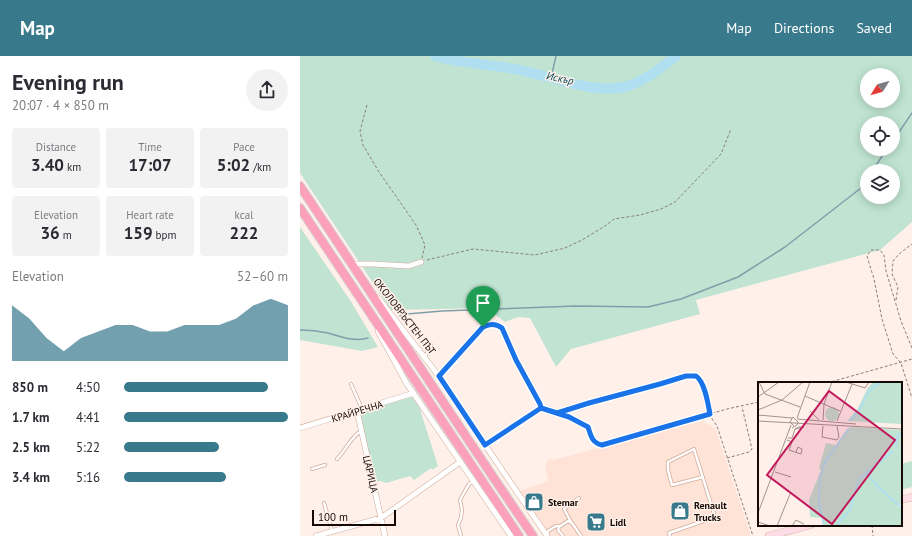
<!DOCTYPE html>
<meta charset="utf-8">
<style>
:root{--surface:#fff;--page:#f2f2f3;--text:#2b2b33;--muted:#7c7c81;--accent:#38798c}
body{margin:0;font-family:"PT Sans",sans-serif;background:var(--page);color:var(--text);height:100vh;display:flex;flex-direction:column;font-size:15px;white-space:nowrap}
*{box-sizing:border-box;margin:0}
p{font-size:13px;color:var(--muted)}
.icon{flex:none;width:22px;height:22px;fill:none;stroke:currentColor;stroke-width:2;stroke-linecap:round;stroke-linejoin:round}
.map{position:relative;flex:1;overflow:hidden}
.side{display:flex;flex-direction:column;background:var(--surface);width:300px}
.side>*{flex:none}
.needle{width:26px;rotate:233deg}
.fabs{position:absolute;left:560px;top:12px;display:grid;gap:8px}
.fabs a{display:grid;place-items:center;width:40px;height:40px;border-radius:50%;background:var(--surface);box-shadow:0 2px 10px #0003;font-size:20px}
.scale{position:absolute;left:12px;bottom:10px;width:84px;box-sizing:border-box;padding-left:4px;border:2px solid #150905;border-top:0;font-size:11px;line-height:14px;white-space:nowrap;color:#150905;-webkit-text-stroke:3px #fff0e9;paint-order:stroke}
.pin{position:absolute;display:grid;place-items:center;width:34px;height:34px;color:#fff;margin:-41px -17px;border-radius:50% 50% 50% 0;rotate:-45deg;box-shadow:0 0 4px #0007}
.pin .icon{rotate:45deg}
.round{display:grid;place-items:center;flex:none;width:42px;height:42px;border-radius:21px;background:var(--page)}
.head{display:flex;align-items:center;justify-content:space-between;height:68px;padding:0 12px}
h1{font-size:22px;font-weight:700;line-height:30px}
.metrics{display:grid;grid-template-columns:repeat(3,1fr);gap:6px;height:68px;padding:4px 12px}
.metrics div{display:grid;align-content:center;border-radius:4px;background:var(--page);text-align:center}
.metrics b{font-size:17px;font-weight:700}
.metrics small{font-size:11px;font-weight:400}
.metrics p{font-size:11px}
.chart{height:112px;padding:8px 12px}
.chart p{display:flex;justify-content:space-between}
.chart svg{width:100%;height:72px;margin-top:4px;fill:var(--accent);opacity:.7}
ul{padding:0 12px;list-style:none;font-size:13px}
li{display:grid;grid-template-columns:64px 48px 1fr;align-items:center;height:30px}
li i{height:10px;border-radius:5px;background:var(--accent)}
header{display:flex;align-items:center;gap:24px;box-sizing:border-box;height:56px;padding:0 20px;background:var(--accent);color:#fff}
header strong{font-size:19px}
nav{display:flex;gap:22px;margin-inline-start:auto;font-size:14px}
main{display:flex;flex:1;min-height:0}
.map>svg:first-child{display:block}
.built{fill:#fee3d6}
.green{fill:#c0e4d1;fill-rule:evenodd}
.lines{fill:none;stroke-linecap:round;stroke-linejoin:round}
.stream{stroke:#819faa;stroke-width:1.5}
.river{stroke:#afdff0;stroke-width:10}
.service-casing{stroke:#d0ac9c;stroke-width:4}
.minor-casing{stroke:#d0ac9c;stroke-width:6}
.secondary-casing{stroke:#d0ac9c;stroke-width:8}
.trunk-casing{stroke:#d5d3d2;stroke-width:10}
.path{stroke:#8c7e79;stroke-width:1;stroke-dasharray:3 2;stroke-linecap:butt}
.service{stroke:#fff;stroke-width:2.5}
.minor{stroke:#fff;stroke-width:5}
.secondary{stroke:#fedce6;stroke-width:7}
.trunk{stroke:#fca0bc;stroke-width:8}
.route-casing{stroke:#fff;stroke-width:8}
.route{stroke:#1a73e8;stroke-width:5}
.labels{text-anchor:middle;stroke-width:3;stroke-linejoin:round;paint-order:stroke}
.street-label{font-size:10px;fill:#150905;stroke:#fff0e9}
.poi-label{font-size:10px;font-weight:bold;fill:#150905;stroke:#fff0e9;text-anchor:start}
.water-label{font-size:11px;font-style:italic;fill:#054b5c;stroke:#fff0e9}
.inset-river{fill:none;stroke:#afdff0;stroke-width:2}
.inset-road{fill:none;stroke:#a1948e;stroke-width:1}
.view{fill:#c2185b;fill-opacity:0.15;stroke:#c2185b;stroke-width:2}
.inset-edge{fill:none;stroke:#150905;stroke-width:2}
</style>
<header>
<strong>Map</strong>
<nav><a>Map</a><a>Directions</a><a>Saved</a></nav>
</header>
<main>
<section class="side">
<div class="head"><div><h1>Evening run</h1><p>20:07 · 4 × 850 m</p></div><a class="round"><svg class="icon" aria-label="share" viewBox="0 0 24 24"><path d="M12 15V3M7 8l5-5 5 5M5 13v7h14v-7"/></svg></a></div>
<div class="metrics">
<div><p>Distance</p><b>3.40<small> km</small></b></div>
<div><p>Time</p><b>17:07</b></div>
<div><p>Pace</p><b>5:02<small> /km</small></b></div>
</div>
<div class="metrics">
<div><p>Elevation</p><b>36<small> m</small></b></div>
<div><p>Heart rate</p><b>159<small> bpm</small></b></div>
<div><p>kcal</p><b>222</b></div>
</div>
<div class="chart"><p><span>Elevation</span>52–60 m</p>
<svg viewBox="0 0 160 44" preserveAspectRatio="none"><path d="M0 44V10L10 18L20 30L30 38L40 30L50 26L60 22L70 22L80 26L90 26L100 22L110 22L120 22L130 18L140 10L150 6L160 10V44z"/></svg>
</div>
<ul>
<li><b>850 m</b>4:50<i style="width:88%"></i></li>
<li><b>1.7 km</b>4:41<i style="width:100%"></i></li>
<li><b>2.5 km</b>5:22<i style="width:58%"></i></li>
<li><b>3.4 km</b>5:16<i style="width:62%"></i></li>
</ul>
</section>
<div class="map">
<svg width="612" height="480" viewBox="0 0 612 480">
<rect width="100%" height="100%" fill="#fff0e9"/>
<path class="built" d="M402,365l13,7 36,108h-201l-31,-45 29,-10 -3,-15 4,-8 4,2z"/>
<path class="green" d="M0,0h612v166l-32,28 -184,50 4,14 -129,35 -15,18 -26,-49 -12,-1 -13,5 -19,-14 -95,2 -91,-137zM567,19h26v26h-26zM567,67h26v26h-26zM567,115h26v26h-26z
M0,171l50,73 28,47 -16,4 -62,-11z
M110,339l9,11 19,60 -6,4 -1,-2 -17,12 -4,-4 -24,7 -5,-2 -6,1 -16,-65 1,-3z
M612,405v26l-11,3v-26z"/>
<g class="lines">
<path class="stream" d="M251,22l5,-22
M593,85l19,-28
M572,115l15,-22
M100,260l7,-2 35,-3 134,-5 72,1 33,-8 57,-22 47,-30 76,-59 6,-9
M0,274c10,0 19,1 28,3 14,4 26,9 40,5"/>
<path class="river" d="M135,0c27,8 57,8 84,14 32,6 74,24 105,17 20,-5 37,-19 52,-31"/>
<g class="service-casing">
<path id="service" d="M125,301l6,-12 -5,-5
M51,328l11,25
M37,403c9,-9 13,-21 24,-28
M12,413l13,-4
M24,447l8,28
M271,466l-7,-13 15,-11
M247,479l1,-4 8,-5h3
M161,480l-3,-11 3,-7 1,-8 -2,-10 9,-16 4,-3
M263,480l-5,-6 1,-3 9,-6 4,2 9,13
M370,480l-1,-3 46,-16 -21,-68 -26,13v8l4,15 31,-8"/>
</g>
<g class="minor-casing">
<path id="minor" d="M52,208h20l37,2 12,-4
M79,243l53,68 115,169
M78,275l29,53 104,152
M139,320l44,-49c7,-3 12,-4 19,1l14,31 24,44 1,5 -56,37
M57,355l28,125
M0,372l114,-35
M16,480l65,-18 79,-56"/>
</g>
<g class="secondary-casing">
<path id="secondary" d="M601,444l11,-3
M469,480l41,-11"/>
</g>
<g class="trunk-casing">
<path id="trunk" d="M0,130c78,117 154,234 233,350
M0,152l219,328"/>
</g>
<path class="path" d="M67,49l-7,26 3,14 16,27 37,53 9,20 -3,13
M127,204l46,-11 62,6 30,-7 17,-8 23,-14 9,-7 26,-4 21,-6 14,-7 46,-48 10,-25
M596,244l2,-13 -6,-13 1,-13 6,-7 13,-10
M612,292l-11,-27 -15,-50 -2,-16 -4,-5h-9l-4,6 7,23 8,40 11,35 8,9 11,35
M527,327l85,-24
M245,354l24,7 19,10c3,9 4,16 14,18l125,-36 32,-7
M257,357c30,-12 63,-18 94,-26 15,-4 29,-11 45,-11 11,8 9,27 14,39 2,4 5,8 7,11l36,110
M427,402l22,-6 3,-3 -10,-42
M572,469l1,11"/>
<use href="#service" class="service"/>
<use href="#minor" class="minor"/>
<use href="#secondary" class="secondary"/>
<use href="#trunk" class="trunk"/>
</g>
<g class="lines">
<g class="route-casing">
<path id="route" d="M183,271l-44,49 46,69 56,-37 16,5 32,-10 71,-19 26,-8h10c9,6 12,28 14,38l-108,31c-10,-2 -11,-9 -14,-18l-19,-10 -28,-9 -1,-4 -24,-44 -14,-32c-7,-5 -12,-4 -19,-1"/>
</g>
<use href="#route" class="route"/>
</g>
<defs>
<g id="shop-square" transform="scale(1)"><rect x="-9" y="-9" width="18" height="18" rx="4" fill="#38798c" stroke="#fff0e9"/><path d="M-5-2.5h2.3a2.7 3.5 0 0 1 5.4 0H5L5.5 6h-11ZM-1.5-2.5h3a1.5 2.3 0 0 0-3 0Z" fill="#fff"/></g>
<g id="supermarket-square" transform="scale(1)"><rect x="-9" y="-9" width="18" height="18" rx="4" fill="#38798c" stroke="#fff0e9"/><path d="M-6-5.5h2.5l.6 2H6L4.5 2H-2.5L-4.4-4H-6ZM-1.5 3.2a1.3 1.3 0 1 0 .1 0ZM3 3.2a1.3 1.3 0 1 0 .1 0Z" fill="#fff"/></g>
</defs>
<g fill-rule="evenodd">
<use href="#shop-square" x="234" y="446"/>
<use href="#shop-square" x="380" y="455"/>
<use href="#supermarket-square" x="296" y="466"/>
</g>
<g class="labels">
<g class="street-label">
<text transform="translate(105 260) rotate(52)" y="4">ОКОЛОВРЪСТЕН ПЪТ</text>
<text transform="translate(57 355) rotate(-17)" y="4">КРАЙРЕЧНА</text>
<text transform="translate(71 418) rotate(77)" y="4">ЦАРИЦА</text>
</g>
<g class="poi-label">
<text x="248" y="450">Stemar</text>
<text x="394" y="453">Renault<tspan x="394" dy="12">Trucks</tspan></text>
<text x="310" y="470">Lidl</text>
</g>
<g class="water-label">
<text transform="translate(260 22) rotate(12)" y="4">Искър</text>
</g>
</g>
<g transform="translate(458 326)">
<rect width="144" height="144" fill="#fff0e9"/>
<path d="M115,0h29v42l-55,-3 10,-11 10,-21zM67 32a7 7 0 1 1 14 0a7 7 0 1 1-14 0ZM93,45l51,3v73l-5,3 5,3v17h-79v-8l-13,-1 -1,-17 12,-30 -2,-2 7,-25 10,2z" fill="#c0e4d1"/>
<path class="inset-river" d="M92,39l11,-14 7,-15 12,-10M138,64v-6l4,-7M108,90l12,15 24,21M66,144l-5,-23 1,-26 5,-15 24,-34M78,144l14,-16 9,-31 34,-28"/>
<path class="inset-road" d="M1,0l6,12 35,13M88,0l19,6 4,-6M47,14l35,15M0,15l21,-15M0,28l24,-10 21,-18M52,29l9,9M0,33l34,3M39,36l13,-36M39,37l59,5M65,38l1,-16 8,-22M0,39l144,8M79,39l15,-37M65,44l-1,11 15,3 2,-3 -2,-11M34,46l5,-3 1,-3 -5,-5 -3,5 4,4M30,56h4l3,-9 9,-2h-5l-4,2M29,58l5,2 -3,8 12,4 1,-5 -4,-2 -2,5M17,90l16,5M0,131l33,-88M0,140l12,4M19,144l13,-32M34,144l4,-6 8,4"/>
<path class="view" d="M71,9l66,49 -63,84 -65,-49z"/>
<rect width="144" height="144" class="inset-edge"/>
</g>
</svg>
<div class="fabs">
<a><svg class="needle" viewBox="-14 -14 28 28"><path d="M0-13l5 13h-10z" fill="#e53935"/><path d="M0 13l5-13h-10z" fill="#7c7c81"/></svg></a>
<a><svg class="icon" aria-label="locate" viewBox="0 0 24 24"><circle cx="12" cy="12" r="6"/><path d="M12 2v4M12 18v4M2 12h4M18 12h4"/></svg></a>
<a><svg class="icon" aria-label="layers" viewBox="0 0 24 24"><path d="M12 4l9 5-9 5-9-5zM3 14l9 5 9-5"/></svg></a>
</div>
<div class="scale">100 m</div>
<div class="pin" style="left:183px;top:271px;background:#1e9e55"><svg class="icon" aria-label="arrive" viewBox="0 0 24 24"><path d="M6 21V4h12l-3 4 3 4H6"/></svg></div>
</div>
</main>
